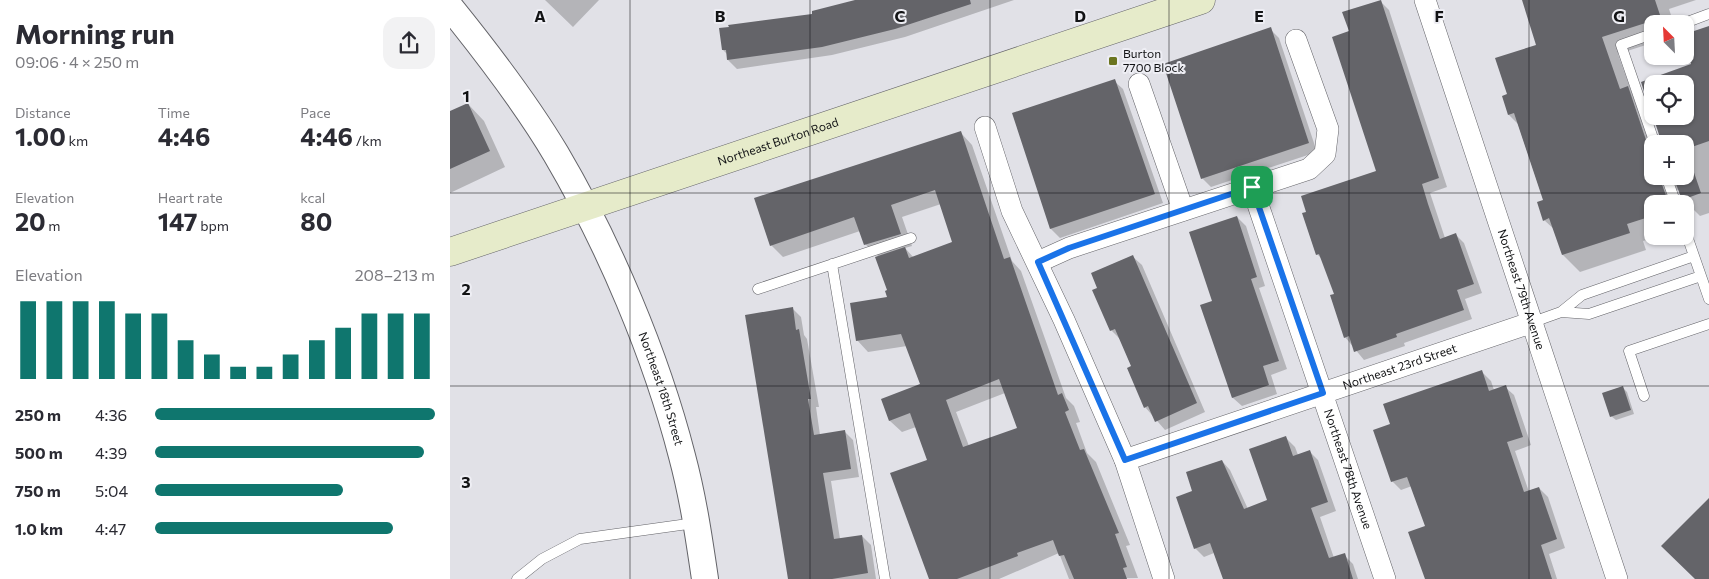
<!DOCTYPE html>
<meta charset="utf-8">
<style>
:root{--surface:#fff;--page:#f2f2f3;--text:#2b2b33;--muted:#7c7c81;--accent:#0f766e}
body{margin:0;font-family:Commissioner,sans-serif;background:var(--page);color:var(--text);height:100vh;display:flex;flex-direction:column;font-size:19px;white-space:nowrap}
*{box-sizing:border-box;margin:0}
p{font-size:16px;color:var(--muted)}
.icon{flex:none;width:28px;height:28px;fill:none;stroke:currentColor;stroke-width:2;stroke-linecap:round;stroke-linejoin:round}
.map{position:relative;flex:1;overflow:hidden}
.panel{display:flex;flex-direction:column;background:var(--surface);width:450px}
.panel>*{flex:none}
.needle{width:32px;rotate:336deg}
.buttons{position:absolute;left:1194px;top:15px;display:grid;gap:10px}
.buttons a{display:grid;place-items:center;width:50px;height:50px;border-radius:10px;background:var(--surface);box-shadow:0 1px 4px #0004;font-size:25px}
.pin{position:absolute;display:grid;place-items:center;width:42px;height:42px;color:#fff;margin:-21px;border-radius:10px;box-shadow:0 2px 8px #0006}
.round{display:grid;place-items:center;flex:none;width:52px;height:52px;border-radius:15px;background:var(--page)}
.summary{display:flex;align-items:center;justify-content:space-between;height:85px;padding:0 15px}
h1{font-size:28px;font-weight:700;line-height:38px}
.stats{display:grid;grid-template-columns:repeat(3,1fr);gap:8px;height:85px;padding:5px 15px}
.stats div{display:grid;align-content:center}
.stats b{font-size:25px;font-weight:700}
.stats small{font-size:14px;font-weight:400}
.stats p{font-size:14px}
.chart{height:140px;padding:10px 15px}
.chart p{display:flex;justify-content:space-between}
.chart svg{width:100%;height:90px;margin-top:5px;stroke:var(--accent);stroke-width:6}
ul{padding:0 15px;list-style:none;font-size:16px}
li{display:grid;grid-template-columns:80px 60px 1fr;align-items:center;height:38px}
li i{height:12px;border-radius:6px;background:var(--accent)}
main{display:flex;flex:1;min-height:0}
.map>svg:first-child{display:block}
.shadow{fill:#0003;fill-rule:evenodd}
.building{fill:#646469;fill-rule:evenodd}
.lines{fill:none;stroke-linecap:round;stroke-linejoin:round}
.service-casing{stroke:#636368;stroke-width:11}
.minor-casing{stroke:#636368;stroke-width:22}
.tertiary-casing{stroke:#636368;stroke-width:28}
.secondary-casing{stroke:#636368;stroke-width:29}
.service{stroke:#fff;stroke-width:10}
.minor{stroke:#fff;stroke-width:21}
.tertiary{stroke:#fff;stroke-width:26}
.secondary{stroke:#e6ebca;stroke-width:28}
.route-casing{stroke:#fff;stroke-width:10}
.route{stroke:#1a73e8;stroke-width:6}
.grid{fill:none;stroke:#121315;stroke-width:1;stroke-opacity:0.55}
.poi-dot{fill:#6b751f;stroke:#eeeef4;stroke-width:2}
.labels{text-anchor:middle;stroke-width:4;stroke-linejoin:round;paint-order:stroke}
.poi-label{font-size:12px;fill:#121315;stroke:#eeeef4;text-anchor:start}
.street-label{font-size:12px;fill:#121315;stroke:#eeeef4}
.grid-label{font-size:16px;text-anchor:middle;font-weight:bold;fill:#121315;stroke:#eeeef4;stroke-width:4;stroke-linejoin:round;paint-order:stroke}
</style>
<main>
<section class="panel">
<div class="summary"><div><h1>Morning run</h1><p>09:06 · 4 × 250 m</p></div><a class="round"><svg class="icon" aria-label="share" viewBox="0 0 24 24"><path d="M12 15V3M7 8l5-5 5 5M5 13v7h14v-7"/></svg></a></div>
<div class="stats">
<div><p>Distance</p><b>1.00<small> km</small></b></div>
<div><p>Time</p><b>4:46</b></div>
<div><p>Pace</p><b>4:46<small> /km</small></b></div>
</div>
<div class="stats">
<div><p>Elevation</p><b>20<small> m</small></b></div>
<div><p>Heart rate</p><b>147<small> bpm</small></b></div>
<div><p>kcal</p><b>80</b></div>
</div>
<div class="chart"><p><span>Elevation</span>208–213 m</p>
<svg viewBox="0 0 160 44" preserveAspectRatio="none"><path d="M5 44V6M15 44V6M25 44V6M35 44V6M45 44V12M55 44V12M65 44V25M75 44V32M85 44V38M95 44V38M105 44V32M115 44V25M125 44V19M135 44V12M145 44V12M155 44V12"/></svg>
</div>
<ul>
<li><b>250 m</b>4:36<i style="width:100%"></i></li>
<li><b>500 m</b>4:39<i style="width:96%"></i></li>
<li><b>750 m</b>5:04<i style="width:67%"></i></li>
<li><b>1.0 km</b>4:47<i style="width:85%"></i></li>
</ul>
</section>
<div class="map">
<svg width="1259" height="579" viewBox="0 0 1259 579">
<rect width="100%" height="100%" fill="#e1e1e7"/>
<path class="shadow" d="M95,0h54l-26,27z
M410,0h154l-109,37 -73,18 -95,14 -9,-9 -1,-6 -4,-4 91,-35z
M1073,0h173l-27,9 5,15h-22v19l-34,11 13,37 14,14 7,39v32h33v-92h-33v28l-10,-30 50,-17 -7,-21v-9l24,-8v186l-9,3 -17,-17 -4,-11 -3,5 3,11h-27v32h7l-16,5 3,9 -66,22 -17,-17 -8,-25 -11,-10v-19l-26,-77 -9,-9v-20l29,-50z
M930,1l9,9 58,177 -17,6 15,45 10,-4 9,9 18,50 -17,6 7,20 -68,24 1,3 -41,14 -19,-23 -10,-42 -12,-35 -6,-6 60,-83 -26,-139z
M820,29l9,9 38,114 -106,35 -9,-9z
M664,81l9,8 40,114 -103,35 -9,-9 -37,-115z
M18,104l16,17 21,46 -55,26v-80z
M511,133l11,12 40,116 9,10 45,127 8,8 6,16 -4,1 11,30 9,9 34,83 -4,1 12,32 -69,1 -10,-26 -60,26h-69l-2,-118 -12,-34 -14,5 -12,-11 -8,-21 40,-15 -15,-39 -39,6 -11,-12 32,-42v-7l-10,-34 -14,-13 -5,-13 -77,26 -12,-12zM491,204l13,38 -40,16 -9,-10 7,-2 -10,-29zM555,393l14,36 -50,17 -13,-34z
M787,217l9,9 19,60 -6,2 28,81 -16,6 6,19 -35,12 -9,-8 -20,-97z
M683,257l9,8 63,147 -40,18 -20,-23 -13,-40 -12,-28 -9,-9z
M342,308l9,9 3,18 3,4 12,68h-3l4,28 24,-4 9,9 6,37 -28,4 9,58 22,-3 9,9 5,34h-87z
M1032,372l9,9 3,9 11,-3 9,8 17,50 -16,6 14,41 10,-4 9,9 17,51 -16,6 8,25h-130l-1,-53 -14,-40 -11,4 -9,-9 -1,-56z
M1173,388l4,4 7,22 -18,6 -5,-4z
M836,438l9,9 3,8 11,-4 9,9 18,51 -16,6 14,41 10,-3 9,9 5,15h-134l-10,-26 -10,4 -9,-9 -1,-57 28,-30 8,9 18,39 21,-8z"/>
<path class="building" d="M405,0h115l1,4 -76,25 -73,18 -95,13 -1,-10h-4l-3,-22 10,-1 -1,-2 84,-11v-3z
M931,0l58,178 -17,6 6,20 12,35 16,-6 18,51 -17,6 7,20 -68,24 1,3 -43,15 -5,-16 -5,2 -14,-43 4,-1 -15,-40 -3,1 -14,-42 4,-1 -5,-16 75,-25 -44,-134 17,-6 -7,-19z
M1072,0h133l6,18 -59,19 18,52 8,-3 20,60 4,4v26h7l10,28h-17v12l-25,8 3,9 -68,22 -13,-37 -6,3 -6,-19 6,-2 -29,-87 -6,2 -6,-19 5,-2 -12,-36 41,-13z
M1259,26v115l-23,8 15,44 -19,7 -9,-24h12v-32h-23l-9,-28h32v-32h-33v32l-11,-34 50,-18 -6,-16v-14z
M821,27l38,116 -108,36 -38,-115z
M665,79l40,115 -105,35 -38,-116z
M18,103l22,48 -40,18v-58z
M511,131l43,128 6,-2 48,138 4,-2 7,17 -4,2 15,38 4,-1 35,84 -4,1 12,33 -4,1 4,11h-53l-10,-24 -5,1 -6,-16 -36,13 1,3 -61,23h-28l-39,-106 37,-13 -17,-47 -21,8 -8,-22 39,-15 -19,-50 -45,7 -6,-38 37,-6 -2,-6 2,-1 -12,-33 30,-10 4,11 43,-16 -17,-52 -44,15 10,29 -37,11 -10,-28 -84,29 -16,-48zM549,379l18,49 -54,19 -17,-47z
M787,216l20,61 -6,2 28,82 -16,5 6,19 -37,13 -32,-93 12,-4 -23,-69z
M683,255l64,148 -42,19 -7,-16 -4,2 -17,-40 4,-2 -16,-37 -5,2 -18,-41 5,-2 -6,-15z
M343,307l3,23 3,-1 12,70h-3l6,36 31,-5 6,39 -28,4 11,66 28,-4 6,38 -36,6h-44l-43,-264z
M1032,370l7,21 17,-6 17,52 -16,5 17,50 15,-5 18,52 -16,6 11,34h-127l-17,-47 17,-6 -18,-49 -16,5 -18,-52 17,-6 -7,-20z
M1173,386l8,24 -21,7 -8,-24z
M836,436l7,20 17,-6 18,52 -17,6 18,50 16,-5 8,26h-130l-13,-36 -16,6 -18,-52 16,-6 -6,-19 36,-12 22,49 23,-9 -18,-51z
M1259,498v81h-14l-34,-33z"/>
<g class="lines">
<g class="service-casing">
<path id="service" d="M1232,24l27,-10
M1202,34l-31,11 34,99
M1216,176l10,28
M1235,230l24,69
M382,264l53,315
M308,289l153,-51
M1111,312l28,2 112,-38
M1083,322l28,-10 21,-17 112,-39
M1194,396l-15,-45 80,-27
M67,579l25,-20 38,-20 115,-16"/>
</g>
<g class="minor-casing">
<g id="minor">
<path id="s1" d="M975,0l192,579"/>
<path d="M689,84l44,126"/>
<path d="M535,127l27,84 52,109 61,140 39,119"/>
<path id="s2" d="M802,187l133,392"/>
<path d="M588,262l31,-14 240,-79 16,-15 3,-25 -32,-89"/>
<path id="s3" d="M675,460l408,-138"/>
</g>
</g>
<g class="tertiary-casing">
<g id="tertiary">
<path id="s4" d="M0,7c38,47 75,95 106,147 53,90 100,201 126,302 11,41 17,82 23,123"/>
</g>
</g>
<g class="secondary-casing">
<g id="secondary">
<path id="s5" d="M0,252l751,-252"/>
</g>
</g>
<use href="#service" class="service"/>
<use href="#minor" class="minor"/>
<use href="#tertiary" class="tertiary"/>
<use href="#secondary" class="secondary"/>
</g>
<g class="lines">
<g class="route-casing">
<path id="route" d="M802,187l71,206 -198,67 -87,-198 31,-14z"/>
</g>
<use href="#route" class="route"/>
</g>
<path class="grid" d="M180,0v579M360,0v579M540,0v579M719,0v579M899,0v579M1079,0v579M0,193h1259M0,386h1259"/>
<rect class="poi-dot" x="658" y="56" width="10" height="10" rx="2.5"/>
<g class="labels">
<g class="poi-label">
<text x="673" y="58">Burton<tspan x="673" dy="14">7700 Block</tspan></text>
</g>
<g class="street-label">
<text dy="4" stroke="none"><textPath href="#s5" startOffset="346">Northeast Burton Road</textPath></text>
<text dy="4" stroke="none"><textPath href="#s1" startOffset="305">Northeast 79th Avenue</textPath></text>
<text dy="4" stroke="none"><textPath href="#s3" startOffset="290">Northeast 23rd Street</textPath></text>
<text dy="4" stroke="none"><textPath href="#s4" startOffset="439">Northeast 18th Street</textPath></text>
<text dy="4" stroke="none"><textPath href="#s2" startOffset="298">Northeast 78th Avenue</textPath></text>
</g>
</g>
<g class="grid-label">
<text x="90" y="22">A</text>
<text x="270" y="22">B</text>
<text x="450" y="22">C</text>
<text x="630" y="22">D</text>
<text x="809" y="22">E</text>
<text x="989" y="22">F</text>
<text x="1169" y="22">G</text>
<text x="16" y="102">1</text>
<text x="16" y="295">2</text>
<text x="16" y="488">3</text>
</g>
</svg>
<div class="buttons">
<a><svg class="needle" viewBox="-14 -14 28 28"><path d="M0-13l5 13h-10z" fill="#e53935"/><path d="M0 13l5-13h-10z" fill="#7c7c81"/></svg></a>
<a><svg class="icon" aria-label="locate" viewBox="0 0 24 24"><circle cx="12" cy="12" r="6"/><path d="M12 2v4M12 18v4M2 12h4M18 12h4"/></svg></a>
<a>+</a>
<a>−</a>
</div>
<div class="pin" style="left:802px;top:187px;background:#1e9e55"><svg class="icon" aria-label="arrive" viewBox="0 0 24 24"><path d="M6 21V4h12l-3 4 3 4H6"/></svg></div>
</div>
</main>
